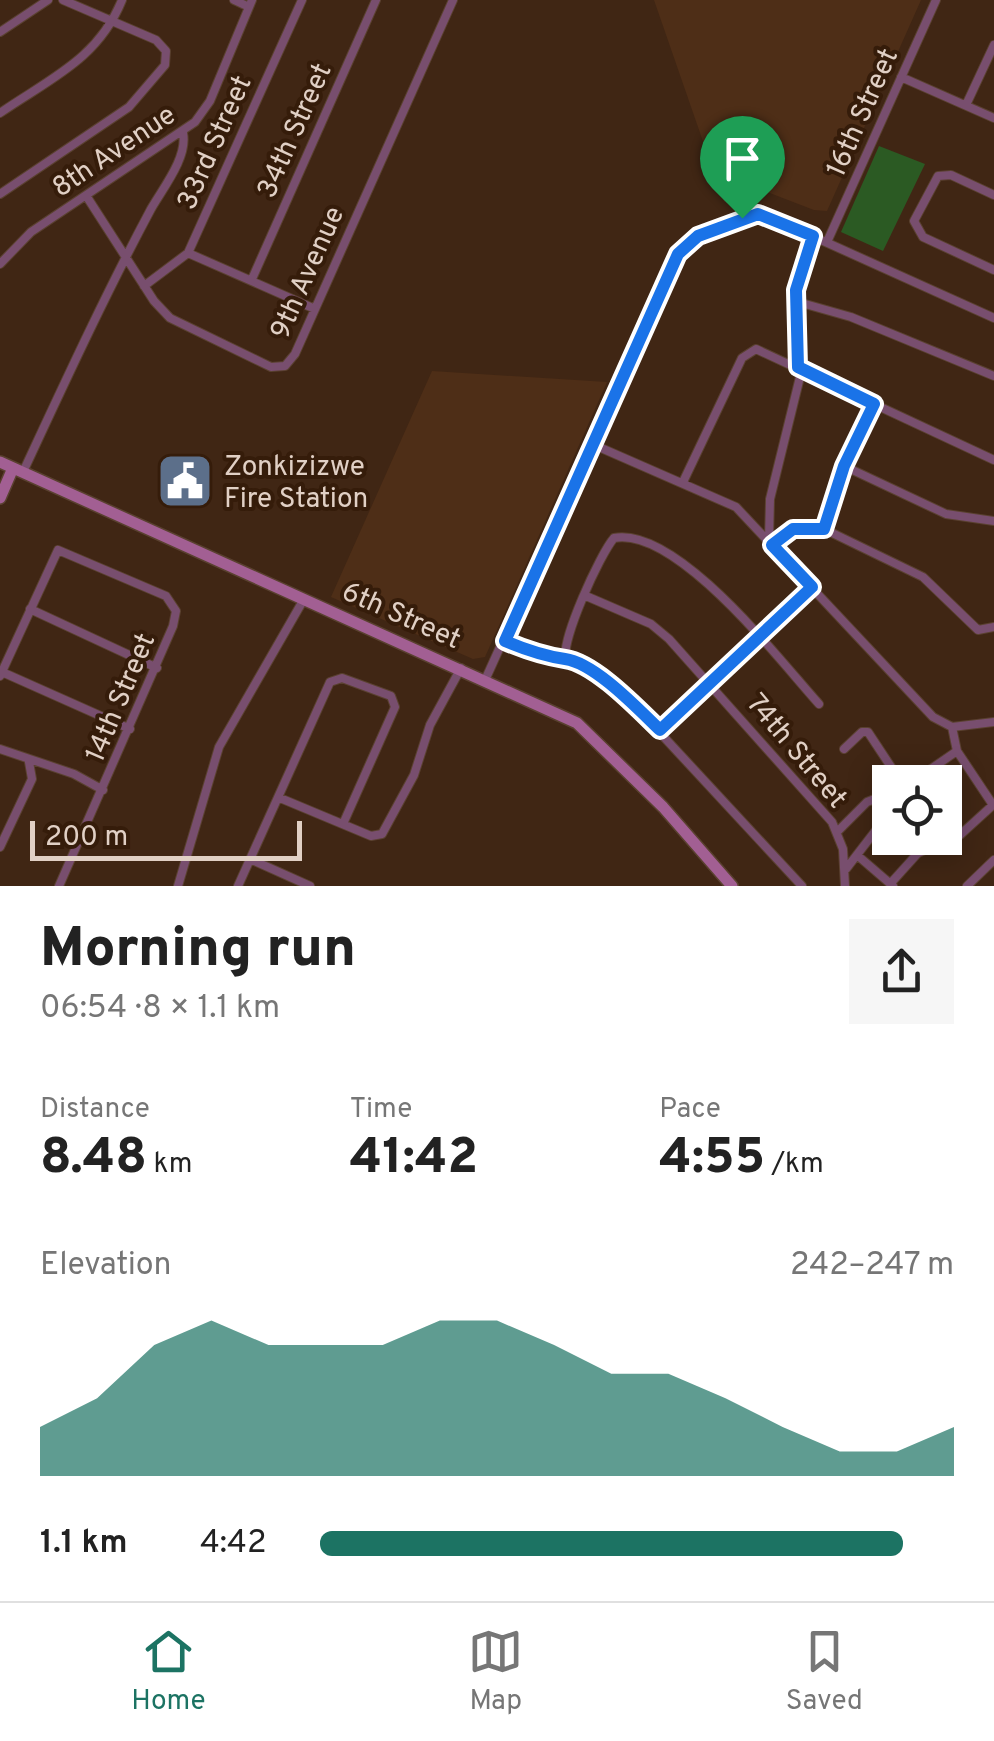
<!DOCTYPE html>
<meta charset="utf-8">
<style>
:root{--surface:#fff;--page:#f6f6f6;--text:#222;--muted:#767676;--line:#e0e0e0;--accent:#1c7363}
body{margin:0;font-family:Overpass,sans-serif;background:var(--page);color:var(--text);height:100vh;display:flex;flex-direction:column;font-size:38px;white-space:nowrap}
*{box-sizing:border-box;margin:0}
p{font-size:32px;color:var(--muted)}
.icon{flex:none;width:55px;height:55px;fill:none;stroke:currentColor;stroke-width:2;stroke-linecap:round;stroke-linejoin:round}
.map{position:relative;height:886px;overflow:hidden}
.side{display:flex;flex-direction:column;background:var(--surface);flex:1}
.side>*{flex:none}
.tools{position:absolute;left:872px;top:765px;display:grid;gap:20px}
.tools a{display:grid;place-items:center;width:90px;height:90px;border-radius:0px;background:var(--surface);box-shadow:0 5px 25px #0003;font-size:50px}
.scale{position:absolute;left:30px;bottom:25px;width:272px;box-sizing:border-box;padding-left:10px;border:5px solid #e1d0c5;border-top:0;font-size:28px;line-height:35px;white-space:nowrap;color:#e1d0c5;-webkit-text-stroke:8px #351c0a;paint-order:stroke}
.pin{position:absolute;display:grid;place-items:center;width:85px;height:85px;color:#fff;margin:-102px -42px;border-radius:50% 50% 50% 0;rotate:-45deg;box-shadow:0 0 10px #0007}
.pin .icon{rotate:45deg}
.round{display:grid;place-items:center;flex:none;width:105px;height:105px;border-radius:0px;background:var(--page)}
.headline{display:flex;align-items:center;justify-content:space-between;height:170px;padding:0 40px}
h1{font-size:55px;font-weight:800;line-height:75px}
.metrics{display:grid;grid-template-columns:repeat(3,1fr);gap:15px;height:170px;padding:10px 40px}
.metrics div{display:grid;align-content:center}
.metrics b{font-size:50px;font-weight:800}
.metrics small{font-size:28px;font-weight:400}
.metrics p{font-size:28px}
.chart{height:280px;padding:20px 40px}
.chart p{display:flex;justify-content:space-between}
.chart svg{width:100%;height:180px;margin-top:10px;fill:var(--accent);opacity:.7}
ul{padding:0 40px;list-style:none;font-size:32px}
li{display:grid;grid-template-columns:160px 120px 1fr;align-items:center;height:75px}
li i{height:25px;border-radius:12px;background:var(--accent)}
.dock{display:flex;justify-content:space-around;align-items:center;height:140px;border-top:2px solid var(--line);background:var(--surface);font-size:28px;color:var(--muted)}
.dock a{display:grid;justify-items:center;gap:5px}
.dock .current{color:var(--accent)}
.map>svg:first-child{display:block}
.built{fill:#4e2e17}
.green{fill:#2b5a23}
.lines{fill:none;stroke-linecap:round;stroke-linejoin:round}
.street-casing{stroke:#5a4130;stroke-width:10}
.secondary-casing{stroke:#5a4130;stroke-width:14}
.street{stroke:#784e6e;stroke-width:8}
.secondary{stroke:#a25f93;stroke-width:11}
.route-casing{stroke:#fff;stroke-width:20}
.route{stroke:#1a73e8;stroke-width:12}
.labels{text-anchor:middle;stroke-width:8;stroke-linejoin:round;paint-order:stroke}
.street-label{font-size:28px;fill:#e1d0c5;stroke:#351c0a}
.poi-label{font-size:28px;fill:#e1d0c5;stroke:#351c0a;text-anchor:start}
</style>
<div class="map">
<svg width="994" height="886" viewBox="0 0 994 886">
<rect width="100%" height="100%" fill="#402614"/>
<path class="built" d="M654,0h267l-94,211 -13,-1 -60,-23 -30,15z
M432,371l175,11 -122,275 -12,2 -142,-62z"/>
<path class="green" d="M879,146l46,18 -42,87 -42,-19z"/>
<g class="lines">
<g class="street-casing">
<path id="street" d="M234,0l15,7
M0,32l48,-32
M901,77l93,41
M966,105l28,-60
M0,113c51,-35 98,-54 122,-113
M0,194l129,-87 36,-42 1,-14 -10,-11 -93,-40
M994,195l-43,-20 -13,1 -24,45 9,16 71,33
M87,197l67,104 16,17 101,49 14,-1 10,-12 158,-354
M827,242l109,-242
M188,253l127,56
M0,264l31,-32 164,-110 15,-21 42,-101
M252,279l124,-279
M144,286l44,-33 114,-253
M798,302l53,15 143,59
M874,405c-15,29 -53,93 -50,124l99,48 55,53 16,-3
M592,444l144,63 197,210 19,10 42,-5
M844,466l102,48 48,7
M23,472c41,-88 82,-177 128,-263 12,-21 37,-52 32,-76
M683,482l59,-124 14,-9 238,111
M769,539l1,-40 30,-122 -4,-87 17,-54
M772,545l21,-16h31
M586,596l65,28 18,15 163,183 11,27 2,37
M30,609l127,59
M505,641l48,20 13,-2
M566,659c-6,-17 34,-105 48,-121 63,-12 166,123 205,166
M566,659l58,35 178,192
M2,672l128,57
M0,676l58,-126 108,46 10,15 -3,15 -114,260
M486,678l192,-424c16,-24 65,-42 92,-37l224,101
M659,730l153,-143
M0,749l74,25 29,16
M844,749l18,-17h6l33,50
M957,751l36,54
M912,782l45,-31 -5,-24
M280,798l91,38 11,-2 32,-59 16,-50 31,-57
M837,832l30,-30 23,-9
M0,847l32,-68 -3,-17
M857,855l36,31
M250,859l60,27
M846,869l44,-57
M890,884l28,-31 42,-18 33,-30
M178,886l41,-139 85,-148
M238,886l92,-204 12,-4 49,18 4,11 -52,117
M967,886l27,-26"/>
</g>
<g class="secondary-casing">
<path id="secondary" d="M0,462l577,261 86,84 69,79
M0,498l13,-30"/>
</g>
<use href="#street" class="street"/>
<use href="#secondary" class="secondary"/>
</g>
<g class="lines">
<g class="route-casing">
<path id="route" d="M758,214l55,22 -17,54 2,77 76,37 -30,62 -20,63h-31l-21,16 40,42 -152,143c-22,-21 -65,-67 -95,-71 -21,-3 -39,-9 -60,-18l173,-387 20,-18z"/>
</g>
<use href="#route" class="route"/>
</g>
<defs>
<g id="civic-square" transform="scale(2.875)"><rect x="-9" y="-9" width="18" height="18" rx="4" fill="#5c6f8a" stroke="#351c0a"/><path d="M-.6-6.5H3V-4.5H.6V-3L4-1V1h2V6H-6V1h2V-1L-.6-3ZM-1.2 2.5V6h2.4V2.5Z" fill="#fff"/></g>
</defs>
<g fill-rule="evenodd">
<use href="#civic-square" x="185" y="481"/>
</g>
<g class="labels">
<g class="street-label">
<text transform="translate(861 112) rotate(-66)" y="10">16th Street</text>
<text transform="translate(293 130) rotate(-66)" y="10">34th Street</text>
<text transform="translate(213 142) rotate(-66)" y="10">33rd Street</text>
<text transform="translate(113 150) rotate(-34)" y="10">8th Avenue</text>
<text transform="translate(306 272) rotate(-66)" y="10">9th Avenue</text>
<text transform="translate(402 614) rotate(24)" y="10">6th Street</text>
<text transform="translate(119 697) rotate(-67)" y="10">14th Street</text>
<text transform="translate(798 750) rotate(50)" y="10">74th Street</text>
</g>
<g class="poi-label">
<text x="224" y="475">Zonkizizwe<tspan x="224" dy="32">Fire Station</tspan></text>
</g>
</g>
</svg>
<div class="tools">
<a><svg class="icon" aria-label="locate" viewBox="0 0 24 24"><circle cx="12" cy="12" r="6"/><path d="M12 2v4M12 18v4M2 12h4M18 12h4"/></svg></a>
</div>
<div class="scale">200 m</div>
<div class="pin" style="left:742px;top:218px;background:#1e9e55"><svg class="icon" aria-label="arrive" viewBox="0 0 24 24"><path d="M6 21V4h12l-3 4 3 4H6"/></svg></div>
</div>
<section class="side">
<div class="headline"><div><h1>Morning run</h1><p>06:54 · 8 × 1.1 km</p></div><a class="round"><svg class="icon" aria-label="share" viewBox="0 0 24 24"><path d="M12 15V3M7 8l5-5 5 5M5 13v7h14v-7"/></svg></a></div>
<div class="metrics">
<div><p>Distance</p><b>8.48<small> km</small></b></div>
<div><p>Time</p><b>41:42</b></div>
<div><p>Pace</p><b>4:55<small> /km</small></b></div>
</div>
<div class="chart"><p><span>Elevation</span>242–247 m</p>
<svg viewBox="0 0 160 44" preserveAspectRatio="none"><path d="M0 44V32L10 25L20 12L30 6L40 12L50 12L60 12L70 6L80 6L90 12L100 19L110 19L120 25L130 32L140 38L150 38L160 32V44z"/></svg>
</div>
<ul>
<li><b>1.1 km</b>4:42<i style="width:92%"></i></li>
</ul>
</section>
<nav class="dock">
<a class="current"><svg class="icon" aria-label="home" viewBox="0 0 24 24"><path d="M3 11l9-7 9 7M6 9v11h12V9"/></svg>Home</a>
<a><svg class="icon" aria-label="map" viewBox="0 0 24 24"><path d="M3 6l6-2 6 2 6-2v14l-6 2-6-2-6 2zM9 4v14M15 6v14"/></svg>Map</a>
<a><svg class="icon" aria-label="saved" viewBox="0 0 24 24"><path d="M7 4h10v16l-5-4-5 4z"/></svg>Saved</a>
</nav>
